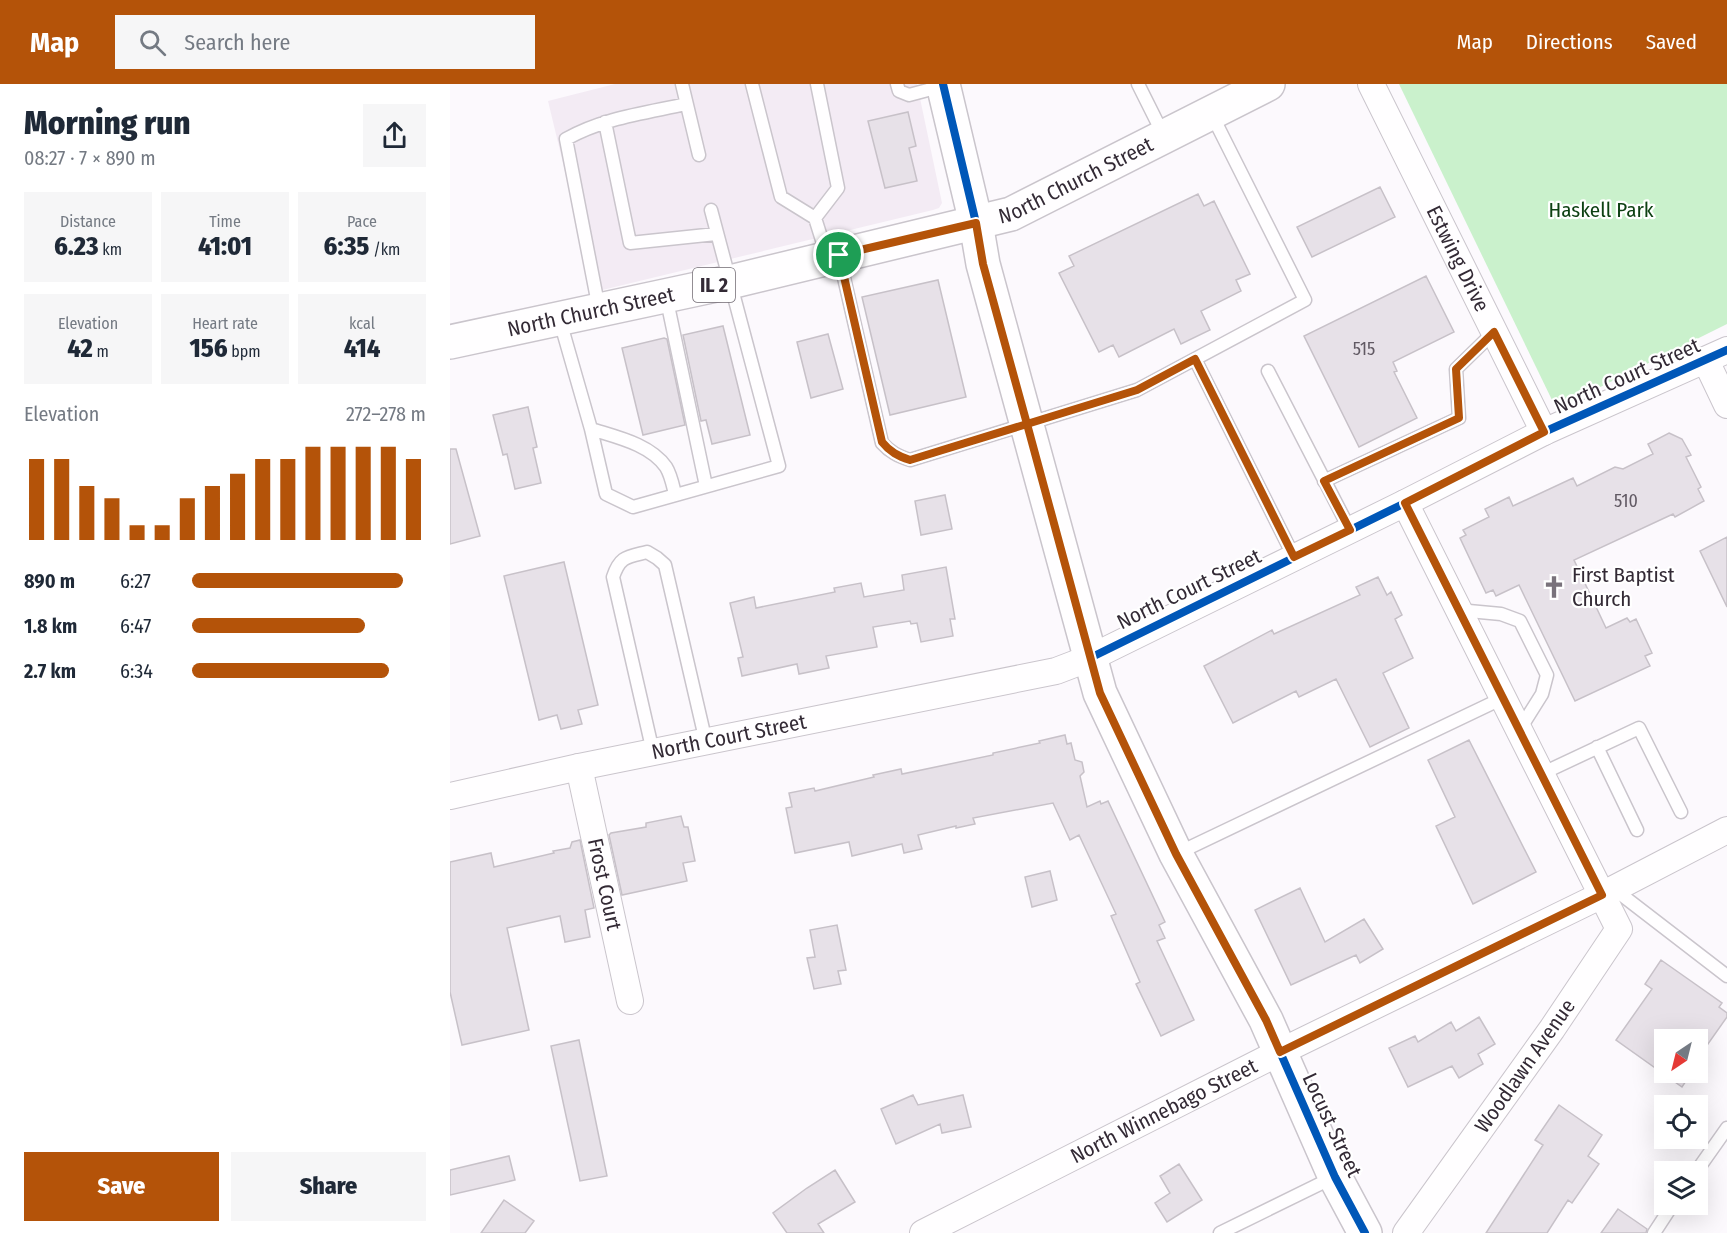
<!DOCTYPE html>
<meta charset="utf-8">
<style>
:root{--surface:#fff;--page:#f6f6f7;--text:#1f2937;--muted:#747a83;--accent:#b45309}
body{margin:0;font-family:"Fira Sans Condensed",sans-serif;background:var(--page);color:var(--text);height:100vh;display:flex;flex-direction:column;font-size:22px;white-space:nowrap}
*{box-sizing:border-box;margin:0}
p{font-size:20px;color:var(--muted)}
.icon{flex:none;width:33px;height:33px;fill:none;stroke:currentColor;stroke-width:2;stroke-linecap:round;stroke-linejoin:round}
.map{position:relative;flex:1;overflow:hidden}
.sheet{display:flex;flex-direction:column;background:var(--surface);width:450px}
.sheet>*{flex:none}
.needle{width:39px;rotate:215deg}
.buttons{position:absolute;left:1204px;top:945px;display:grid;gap:12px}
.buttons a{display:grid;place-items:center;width:54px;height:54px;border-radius:0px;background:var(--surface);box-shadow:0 6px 24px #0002;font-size:30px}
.pin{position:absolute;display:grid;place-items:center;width:51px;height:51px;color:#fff;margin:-26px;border:3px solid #fff;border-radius:50%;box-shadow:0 2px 6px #0007}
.round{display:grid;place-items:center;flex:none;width:63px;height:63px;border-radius:0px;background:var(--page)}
.overview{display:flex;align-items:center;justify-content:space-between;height:102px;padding:0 24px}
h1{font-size:33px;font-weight:800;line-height:45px}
.stats{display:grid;grid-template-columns:repeat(3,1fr);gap:9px;height:102px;padding:6px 24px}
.stats div{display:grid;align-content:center;border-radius:0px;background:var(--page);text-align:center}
.stats b{font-size:26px;font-weight:800}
.stats small{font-size:16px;font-weight:400}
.stats p{font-size:16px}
.chart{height:168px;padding:12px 24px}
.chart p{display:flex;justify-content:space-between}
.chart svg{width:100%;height:108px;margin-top:6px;stroke:var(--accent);stroke-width:6}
.button{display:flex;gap:12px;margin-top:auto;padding:12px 24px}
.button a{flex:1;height:69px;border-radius:0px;background:var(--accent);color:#fff;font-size:24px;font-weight:800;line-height:69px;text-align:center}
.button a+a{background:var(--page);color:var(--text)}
ul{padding:0 24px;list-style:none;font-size:20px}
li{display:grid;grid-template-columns:96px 72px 1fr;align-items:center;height:45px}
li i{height:15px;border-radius:8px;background:var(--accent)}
header{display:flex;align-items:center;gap:36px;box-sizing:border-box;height:84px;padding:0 30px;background:var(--accent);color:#fff}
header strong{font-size:28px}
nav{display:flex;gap:33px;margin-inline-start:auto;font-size:21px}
.search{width:420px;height:54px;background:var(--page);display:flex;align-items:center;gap:15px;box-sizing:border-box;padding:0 21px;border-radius:0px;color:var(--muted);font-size:22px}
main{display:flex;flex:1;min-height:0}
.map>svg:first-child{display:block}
.built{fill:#f3ebf4}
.green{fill:#caf1cc}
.building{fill:#e7e1e8;stroke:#c7c1c8;stroke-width:1.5}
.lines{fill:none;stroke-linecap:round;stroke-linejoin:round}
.lane-casing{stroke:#cac5cc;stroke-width:15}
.street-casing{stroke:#cac5cc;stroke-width:28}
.secondary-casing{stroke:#cac5cc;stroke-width:36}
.primary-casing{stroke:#cac5cc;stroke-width:36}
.lane{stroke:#fffeff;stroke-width:12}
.street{stroke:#fffeff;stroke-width:26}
.secondary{stroke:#fffeff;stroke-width:33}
.primary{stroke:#fffeff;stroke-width:33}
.cycleway-casing{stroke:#fff;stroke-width:11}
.cycleway{stroke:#0057b8;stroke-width:8}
.route-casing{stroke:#fff;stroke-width:12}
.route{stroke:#b45309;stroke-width:8}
.labels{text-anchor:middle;stroke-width:4.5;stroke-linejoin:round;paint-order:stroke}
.number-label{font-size:18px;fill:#615963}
.shield{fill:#fff;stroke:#706a72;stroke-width:1.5}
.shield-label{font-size:20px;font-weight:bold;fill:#332a35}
.street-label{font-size:21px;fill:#332a35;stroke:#fff}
.park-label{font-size:21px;fill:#0e4113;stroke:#fff}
.poi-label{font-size:21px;fill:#332a35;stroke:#fff;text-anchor:start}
</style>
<header>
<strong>Map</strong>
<div class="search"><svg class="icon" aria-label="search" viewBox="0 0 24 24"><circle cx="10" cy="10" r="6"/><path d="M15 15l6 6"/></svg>Search here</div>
<nav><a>Map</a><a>Directions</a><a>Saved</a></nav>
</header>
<main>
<section class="sheet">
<div class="overview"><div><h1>Morning run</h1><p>08:27 · 7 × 890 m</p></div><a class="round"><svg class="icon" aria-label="share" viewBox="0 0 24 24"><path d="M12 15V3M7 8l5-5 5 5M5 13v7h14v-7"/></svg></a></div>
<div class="stats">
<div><p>Distance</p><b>6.23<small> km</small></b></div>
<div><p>Time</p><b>41:01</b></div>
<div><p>Pace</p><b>6:35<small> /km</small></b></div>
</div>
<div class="stats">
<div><p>Elevation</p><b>42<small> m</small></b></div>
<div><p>Heart rate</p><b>156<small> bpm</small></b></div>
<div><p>kcal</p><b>414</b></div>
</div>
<div class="chart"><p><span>Elevation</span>272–278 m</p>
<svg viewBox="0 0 160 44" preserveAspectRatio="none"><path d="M5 44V11M15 44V11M25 44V22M35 44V27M45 44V38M55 44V38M65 44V27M75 44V22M85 44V17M95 44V11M105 44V11M115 44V6M125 44V6M135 44V6M145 44V6M155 44V11"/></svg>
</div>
<ul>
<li><b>890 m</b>6:27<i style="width:90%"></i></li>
<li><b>1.8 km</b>6:47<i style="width:74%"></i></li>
<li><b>2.7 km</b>6:34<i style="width:84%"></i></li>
</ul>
<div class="button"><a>Save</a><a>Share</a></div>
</section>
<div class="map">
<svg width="1277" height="1149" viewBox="0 0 1277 1149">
<rect width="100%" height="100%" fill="#fcf9fd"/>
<path class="built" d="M165,0h302l25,119 -3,5 -6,2 -339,82 -46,-191z"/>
<path class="green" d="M949,0h328v240l-163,81 -7,-1 -5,-4z"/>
<path class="building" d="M458,28l8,34 -7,2 8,33 -32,7 -17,-67z
M930,103l15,30 -83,40 -15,-30z
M748,110l6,12 10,-5 36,73 -14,6 5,11 -40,20 9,19 -29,14 -7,-15 -55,28 -6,-12 -14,7 -40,-79 15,-7 -5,-10z
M976,192l28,56 -61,30 4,9 -3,1 23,46 -58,29 -55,-111z
M488,196l28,117 -76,18 -28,-118z
M273,242l27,109 -38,9 -6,-24 -5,1 -18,-86z
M378,250l15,55 -32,9 -14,-56z
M214,254l3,1 18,86 -42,10 -21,-87z
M78,323l9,40 -4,1 8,35 -26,6 -8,-35 -4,1 -10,-40z
M1219,349l13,6 9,16 -5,2 15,30 -3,2 6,12 -29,16 -2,-3 -99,46 32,68 21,-10 3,4 6,-3 16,34 -7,3 5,10 -75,35 -56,-116 -23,11 -3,-6 -7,3 -26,-55 6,-3 -3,-5 26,-13 -4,-8 24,-12 4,9 60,-28 4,8 38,-19 8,2 30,-15 -5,-10z
M0,365h6l24,87 -30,8z
M495,411l7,34 -31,6 -6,-34z
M1277,453v70l-27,-56z
M114,478l34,143 -20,5 4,14 -21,5 -4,-14 -18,5 -35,-144z
M496,483l9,52h-5l3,17 -32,6 -4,-19 -6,1 -1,-3 -37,6 4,20 -51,9 3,12 -30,6 -2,-10 -55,12 -4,-18 5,-1 -13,-54 24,-6 2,11 79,-16 -1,-4 27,-5 3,14 40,-7 -2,-15z
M928,493l9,18 4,-3 11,23 -7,4 18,39 -30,15 26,55 -39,19 -34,-68 -37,18 -3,-6 -63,32 -29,-57 68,-36 2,4 86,-39 -4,-8z
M615,651l2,9 4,-1 4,17 7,2 2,10 -4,4 7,31 13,-6 1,3 7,-3 57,121 -6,3 6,13 -8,3 37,79 -33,16 -25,-52 4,-2 -29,-66 5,-2 -37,-79 -9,5 -17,-37 -80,15 2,6 -19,4v-2l-38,9 4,14 -18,4 -2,-9 -50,12 -3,-14 -54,11 -9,-45 6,-1 -3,-14 25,-5 1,3 59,-14 -1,-2 28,-6 1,5 91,-19v-2l47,-10 -1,-2z
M1019,656l67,132 -63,32 -37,-78 19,-9 -27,-57z
M231,732l3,11h4l7,34 -12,2 4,18 -65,14 -13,-60 2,-2 35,-6v-4z
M130,756l14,68 -9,2 5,27 -25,5 -5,-26 -53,12 22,102 -67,15 -12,-53v-130l41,-9 3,14 60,-14 -1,-2 17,-3 2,-6z
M600,787l7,29 -25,7 -7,-30z
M850,804l25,54 39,-23 19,30 -23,14 -4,-8 -65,30 -36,-75z
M387,841l9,45 -8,1 3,13 -27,5 -7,-31 8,-1 -5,-27z
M1211,876l61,43 -3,4 8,6v4l-29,41 3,2 -3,5v-25h-33v32h27l-10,15 -66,-47 36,-51 -7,-5z
M1029,933l16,27 -17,10 5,10 -24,14 -7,-12 -44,21 -19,-39 26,-12 3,6 33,-20 5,9z
M129,956l28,136 -27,5 -29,-135z
M463,1011l5,10 45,-10 8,32 -29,6 -2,-9 -44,20 -15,-35z
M1109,1021l43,30 -14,21 11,8 -27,39 -4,-3 -21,33h-61l57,-88 -8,-5z
M59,1072l6,24 -65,15v-25z
M729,1080l23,36 -35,22 -12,-19 15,-10 -10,-17z
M385,1086l20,32 -37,22 6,9h-37l-14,-20 34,-25z
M54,1116l30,21 -9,12h-44z
M1168,1125l29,20 -1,4h-45z"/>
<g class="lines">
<g class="lane-casing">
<path id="lane" d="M232,0l17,71
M302,0l29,113 34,21 12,38
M447,0l2,7 10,4 34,-9
M688,0l26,52
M155,38l25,121 86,-9
M365,134l23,-30 -21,-104
M389,172l43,187c8,9 16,13 28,17l227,-70 168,-90 -94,-187
M216,212l40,190
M149,225l-33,-170c37,-21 79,-26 120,-35
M110,237l31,108 15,65 27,13 146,-41 -68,-256
M745,275l99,198
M818,287l82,159
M141,345c25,8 59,15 75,38 5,8 7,19 9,27
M874,397l135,-63 -3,-49 38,-37
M1008,526l43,4 19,7 27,54 -5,19 -22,35
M1147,663l40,83
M203,668l-40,-175c7,-21 14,-20 34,-25l10,6 8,7 41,177
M1091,690l98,-46 42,84
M726,770l327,-156
M1164,805l113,87
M1246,1088l31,-44
M770,1149l114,-56
M1204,1149l19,-29"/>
</g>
<g class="street-casing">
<g id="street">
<path id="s1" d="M921,0l173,348"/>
<path d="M1256,277l21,44"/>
<path d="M955,419l214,426 -67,100 -146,204"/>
<path id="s2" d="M129,683l51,234"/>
<path id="s3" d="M0,712l129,-29 477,-96 34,-13 315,-155 139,-71 183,-82"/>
<path id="s4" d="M473,1149l357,-181 322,-157 125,-65"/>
</g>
</g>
<g class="secondary-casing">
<path id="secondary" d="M493,0l33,139 7,41 117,429 76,161 90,166 69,157 30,56"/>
</g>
<g class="primary-casing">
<g id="primary">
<path id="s5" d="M0,258l280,-60 281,-68 257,-130"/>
</g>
</g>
<use href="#lane" class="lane"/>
<use href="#street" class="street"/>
<use href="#secondary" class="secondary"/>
<use href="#primary" class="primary"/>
<g class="cycleway-casing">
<path id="cycleway" d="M493,0l33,139 7,41 117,429 76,161 90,166 69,157 30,56
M640,574l315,-155 139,-71 183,-82"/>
</g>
<use href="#cycleway" class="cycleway"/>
</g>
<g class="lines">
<g class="route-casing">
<path id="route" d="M389,171l43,187c8,10 16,14 28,18l117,-36 73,269 76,161 90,166 14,32 322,-157 -197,-392 139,-71 -50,-100 -38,37 3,49 -135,63 26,49 -56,27 -99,-198 -58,31 -110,34 -44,-160 -7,-41 -137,32"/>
</g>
<use href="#route" class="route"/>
</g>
<defs>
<g id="church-bare" transform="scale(1.8)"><path d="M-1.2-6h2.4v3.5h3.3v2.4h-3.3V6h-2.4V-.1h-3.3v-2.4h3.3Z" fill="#79727b" stroke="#fff" stroke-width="2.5" paint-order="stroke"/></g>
</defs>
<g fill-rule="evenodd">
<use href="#church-bare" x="1104" y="503"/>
</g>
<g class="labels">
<g class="number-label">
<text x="914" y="271">515</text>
<text x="1176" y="423">510</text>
</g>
<rect class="shield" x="243" y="184" width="42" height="34" rx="4.5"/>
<g class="shield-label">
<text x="264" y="208">IL 2</text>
</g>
<g class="street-label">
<text dy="7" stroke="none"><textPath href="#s5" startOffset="648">North Church Street</textPath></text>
<text dy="7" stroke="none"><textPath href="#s1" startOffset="195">Estwing Drive</textPath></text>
<text dy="7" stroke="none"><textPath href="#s5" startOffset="144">North Church Street</textPath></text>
<text transform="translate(1177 292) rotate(-24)" y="7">North Court Street</text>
<text transform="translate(739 505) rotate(-26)" y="7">North Court Street</text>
<text dy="7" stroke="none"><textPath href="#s3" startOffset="285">North Court Street</textPath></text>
<text dy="7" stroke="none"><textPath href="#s2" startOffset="120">Frost Court</textPath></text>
<text transform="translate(1075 982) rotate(-55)" y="7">Woodlawn Avenue</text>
<text dy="7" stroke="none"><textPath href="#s4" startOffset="270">North Winnebago Street</textPath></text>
<text transform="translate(882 1041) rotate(65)" y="7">Locust Street</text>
</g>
<g class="park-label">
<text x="1151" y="133">Haskell Park</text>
</g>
<g class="poi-label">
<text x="1122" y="498">First Baptist<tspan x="1122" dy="24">Church</tspan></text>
</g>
</g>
</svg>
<div class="buttons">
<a><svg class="needle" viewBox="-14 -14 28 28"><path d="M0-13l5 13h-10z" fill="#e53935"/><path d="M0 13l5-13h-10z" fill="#747a83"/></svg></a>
<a><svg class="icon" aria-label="locate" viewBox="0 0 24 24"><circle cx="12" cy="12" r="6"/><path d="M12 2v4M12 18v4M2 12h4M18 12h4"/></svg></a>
<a><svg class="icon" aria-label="layers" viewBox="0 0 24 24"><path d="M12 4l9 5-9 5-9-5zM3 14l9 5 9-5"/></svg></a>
</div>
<div class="pin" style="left:389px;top:171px;background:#1e9e55"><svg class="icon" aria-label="arrive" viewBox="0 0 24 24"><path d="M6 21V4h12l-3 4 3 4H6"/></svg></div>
</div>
</main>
